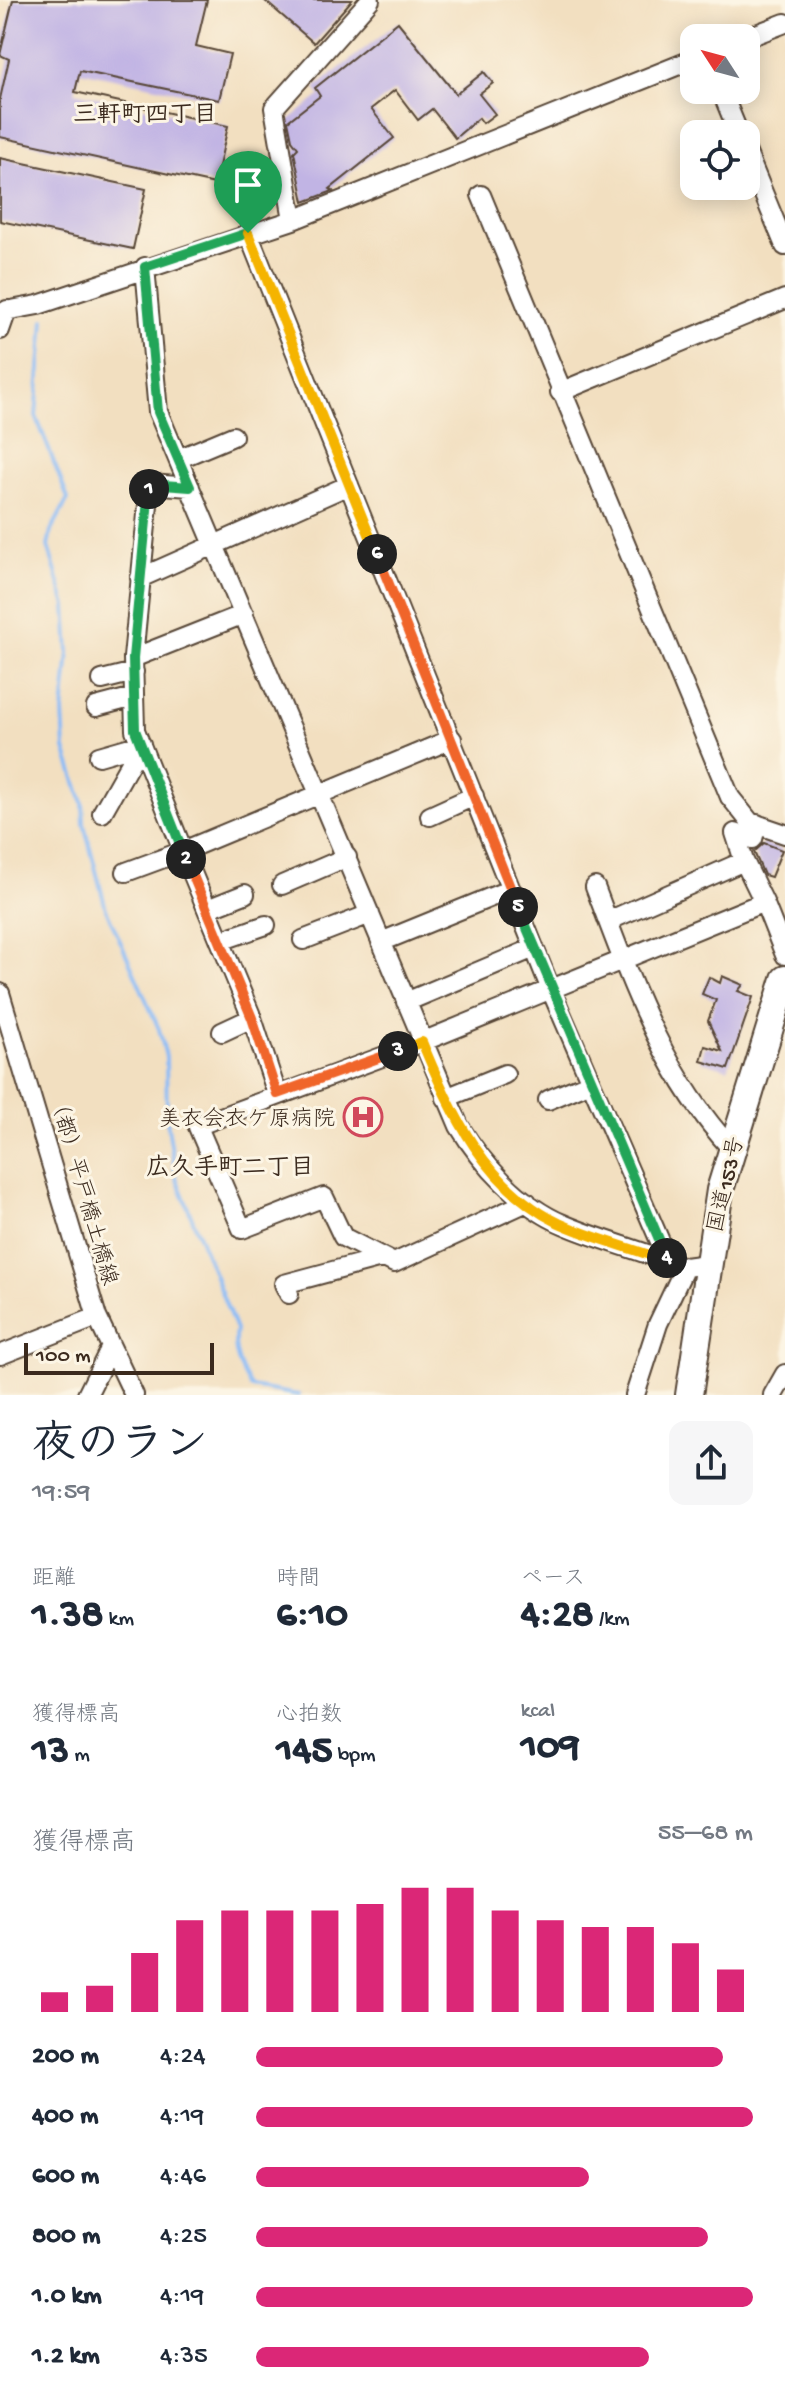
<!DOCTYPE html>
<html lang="ja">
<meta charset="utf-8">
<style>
:root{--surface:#fff;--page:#f6f6f7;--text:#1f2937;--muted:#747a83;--accent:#db2777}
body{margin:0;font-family:"Gochi Hand","Klee One",sans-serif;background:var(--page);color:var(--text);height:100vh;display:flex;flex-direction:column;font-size:30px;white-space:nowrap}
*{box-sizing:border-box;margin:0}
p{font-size:26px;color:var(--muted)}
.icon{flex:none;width:44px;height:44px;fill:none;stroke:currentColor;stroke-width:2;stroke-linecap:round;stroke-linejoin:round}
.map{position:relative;height:1395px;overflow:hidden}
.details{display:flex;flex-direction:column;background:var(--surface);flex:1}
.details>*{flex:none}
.needle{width:52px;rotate:306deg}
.buttons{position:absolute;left:680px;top:24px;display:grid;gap:16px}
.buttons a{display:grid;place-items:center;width:80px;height:80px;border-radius:16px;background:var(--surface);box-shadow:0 4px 20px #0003;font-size:40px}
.scale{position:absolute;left:24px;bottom:20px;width:190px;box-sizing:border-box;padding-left:8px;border:4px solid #3b2a1e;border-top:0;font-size:22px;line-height:28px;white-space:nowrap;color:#3b2a1e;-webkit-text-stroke:6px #fcf5e5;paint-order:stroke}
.pin{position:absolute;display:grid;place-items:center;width:68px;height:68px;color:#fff;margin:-82px -34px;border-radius:50% 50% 50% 0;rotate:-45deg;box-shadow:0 0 8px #0007}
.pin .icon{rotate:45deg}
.km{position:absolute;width:40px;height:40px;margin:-20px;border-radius:50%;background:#222;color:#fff;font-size:22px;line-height:40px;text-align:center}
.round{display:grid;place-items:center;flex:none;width:84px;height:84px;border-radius:16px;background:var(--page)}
.summary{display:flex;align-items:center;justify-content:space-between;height:136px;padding:0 32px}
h1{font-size:44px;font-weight:800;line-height:60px}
.figures{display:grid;grid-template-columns:repeat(3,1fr);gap:12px;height:136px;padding:8px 32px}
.figures div{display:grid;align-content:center}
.figures b{font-size:40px;font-weight:800}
.figures small{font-size:22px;font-weight:400}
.figures p{font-size:22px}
.chart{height:224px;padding:16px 32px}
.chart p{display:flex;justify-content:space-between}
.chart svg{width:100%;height:144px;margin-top:8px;stroke:var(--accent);stroke-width:6}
ul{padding:0 32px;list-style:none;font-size:26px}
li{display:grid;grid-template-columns:128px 96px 1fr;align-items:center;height:60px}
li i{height:20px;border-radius:10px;background:var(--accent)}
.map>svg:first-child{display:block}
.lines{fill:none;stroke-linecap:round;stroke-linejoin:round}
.stream{stroke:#8abbf6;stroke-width:4}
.building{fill:#c1b4e4}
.minor-casing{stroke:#564536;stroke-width:22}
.highway-casing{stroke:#564536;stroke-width:30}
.minor{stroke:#fff;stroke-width:18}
.highway{stroke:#fff;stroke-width:26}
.split-1-casing{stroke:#fff;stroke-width:16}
.split-2-casing{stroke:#fff;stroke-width:16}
.split-3-casing{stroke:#fff;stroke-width:16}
.split-4-casing{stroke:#fff;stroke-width:16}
.split-5-casing{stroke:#fff;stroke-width:16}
.split-6-casing{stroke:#fff;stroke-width:16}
.split-7-casing{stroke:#fff;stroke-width:16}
.split-1{stroke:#22a559;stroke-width:10}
.split-2{stroke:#22a559;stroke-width:10}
.split-3{stroke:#f0652b;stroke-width:10}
.split-4{stroke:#f5b400;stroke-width:10}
.split-5{stroke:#22a559;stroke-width:10}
.split-6{stroke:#f0652b;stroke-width:10}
.split-7{stroke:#f5b400;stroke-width:10}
.labels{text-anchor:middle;stroke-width:6;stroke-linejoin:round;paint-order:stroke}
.poi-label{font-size:22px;fill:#3b2a1e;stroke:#fcf5e5;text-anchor:end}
.street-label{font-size:22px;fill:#3b2a1e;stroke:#fcf5e5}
.neighbourhood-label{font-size:24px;font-weight:bold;fill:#3b2a1e;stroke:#fcf5e5}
</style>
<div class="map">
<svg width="785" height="1395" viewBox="0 0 785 1395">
<rect width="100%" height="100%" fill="#fcf5e5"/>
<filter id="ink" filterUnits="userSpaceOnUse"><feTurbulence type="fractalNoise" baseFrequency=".0125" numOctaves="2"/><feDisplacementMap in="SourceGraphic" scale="16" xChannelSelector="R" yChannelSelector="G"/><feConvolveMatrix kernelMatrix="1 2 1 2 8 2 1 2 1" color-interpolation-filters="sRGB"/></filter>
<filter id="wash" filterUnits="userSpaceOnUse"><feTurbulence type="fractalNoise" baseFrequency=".006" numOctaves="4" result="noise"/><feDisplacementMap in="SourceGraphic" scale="32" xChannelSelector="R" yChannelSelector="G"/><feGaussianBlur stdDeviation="1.8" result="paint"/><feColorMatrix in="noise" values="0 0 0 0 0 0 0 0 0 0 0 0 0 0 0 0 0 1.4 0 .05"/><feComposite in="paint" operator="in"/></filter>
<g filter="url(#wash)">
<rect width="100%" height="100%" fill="#f2dfc0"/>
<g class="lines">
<path class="stream" d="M44,320l-8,96 32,83 -17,32 -3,15 18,60 3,47 -6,59 2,37 18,54 1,21 22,85 53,120 7,28 1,63 9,57 60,153c-4,21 4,40 15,57l48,8"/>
</g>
<g id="blocks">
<path class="building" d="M13,0h194l-11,46 34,8 -11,46 -139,-29 -5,21 153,34 -13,58 -215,-47v-38l9,-40 -9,-4z
M264,0h88l-38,43z
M398,22l58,72 28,-22 9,11 -14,11 16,20 -12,9 -4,-5 -24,20 -23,-29 -14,11 -23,-30 -24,19 23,29 -64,51 3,2 -29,11 -10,-50 4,-4 -6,-8 -4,-19 32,-25 -5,-8z
M0,158l146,31 -13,60 -133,-28z
M764,843l18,7 -11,27 -7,-2 -10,-23z
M722,976l21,9 -5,6 15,6 -25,72 -27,-8 4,-15 17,5 -14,-30 8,-21 -14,-6 7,-17 11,6z"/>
</g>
</g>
<g filter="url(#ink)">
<use href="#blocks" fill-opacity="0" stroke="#564536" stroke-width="2"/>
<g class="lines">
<g class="minor-casing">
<path id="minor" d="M746,38l39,-15
M721,90l18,44
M746,151l39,95
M481,195l249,602 20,25 35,12
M293,220l-19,-112 96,-108
M248,233l303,757 118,272
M145,267l13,145 301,714c23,38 61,80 104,98 34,15 71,24 106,38l16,5 22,-3
M0,312l38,-7 255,-85 401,-161
M0,330l7,-20
M560,392l225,-93
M178,459l55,-23
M140,578l209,-93
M244,614l-111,44 2,72 48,121 269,-112
M133,658l17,-174 40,3
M102,680l32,-8
M96,707l38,-10
M99,756l42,-12
M102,813l39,-69
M430,816l44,-20
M757,824l-4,15 -18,-6 9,28 20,41
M126,872l57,-21 69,167 25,76
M282,885l65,-28
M595,887c35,92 68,188 136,261
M207,909l38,-15
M608,921l136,-60
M303,940l67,-26
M220,941l46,-16
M381,942l130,-53
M0,993l97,324 37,78
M406,1002l128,-54
M222,1032l30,-14
M446,1098l59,-24
M548,1100l43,-18
M202,1124l220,-82 342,-140 21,53
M198,1127l44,102 82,-32 19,40 51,26 133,-61
M289,1294l-5,-10 97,-26
M0,1355l97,-38
M87,1395l23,-46
M635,1395l23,-71 27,-57
M773,1395l12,-21"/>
</g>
<g class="highway-casing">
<path id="highway" d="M689,1395l31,-205 65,-211"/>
</g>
<use href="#minor" class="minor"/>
<use href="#highway" class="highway"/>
</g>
</g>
<g class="lines" filter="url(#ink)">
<g class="split-1-casing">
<path id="split-1" d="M149,489l1,-5 40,3 -32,-75 -13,-145 103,-34"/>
</g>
<g class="split-2-casing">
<path id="split-2" d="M149,489l-16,169 2,72 51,129"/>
</g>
<g class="split-3-casing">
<path id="split-3" d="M186,859l66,159 25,76 121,-43"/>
</g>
<g class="split-4-casing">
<path id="split-4" d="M398,1051l24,-9c30,72 63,145 137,181 35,16 74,25 110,39l-2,-4"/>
</g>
<g class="split-5-casing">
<path id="split-5" d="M518,907l149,351"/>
</g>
<g class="split-6-casing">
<path id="split-6" d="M377,554l141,353"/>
</g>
<g class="split-7-casing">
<path id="split-7" d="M248,233l129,321"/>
</g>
<use href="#split-1" class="split-1"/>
<use href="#split-2" class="split-2"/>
<use href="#split-3" class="split-3"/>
<use href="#split-4" class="split-4"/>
<use href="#split-5" class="split-5"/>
<use href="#split-6" class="split-6"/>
<use href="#split-7" class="split-7"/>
</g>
<defs>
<g id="hospital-ring" transform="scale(2)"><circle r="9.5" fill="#fcf5e5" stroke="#d1495b" stroke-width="1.5"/><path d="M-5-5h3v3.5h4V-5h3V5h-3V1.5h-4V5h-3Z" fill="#d1495b"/></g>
</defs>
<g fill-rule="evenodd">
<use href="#hospital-ring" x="363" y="1117"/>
</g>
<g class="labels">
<g class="poi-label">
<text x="335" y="1125">美衣会衣ケ原病院</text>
</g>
<g class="street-label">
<text transform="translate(724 1184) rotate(-77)" y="8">国道153号</text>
<text transform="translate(85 1189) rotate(74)" y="8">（都）平戸橋土橋線</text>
</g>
<g class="neighbourhood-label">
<text x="145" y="121">三軒町四丁目</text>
<text x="230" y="1174">広久手町二丁目</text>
</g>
</g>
</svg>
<div class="buttons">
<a><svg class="needle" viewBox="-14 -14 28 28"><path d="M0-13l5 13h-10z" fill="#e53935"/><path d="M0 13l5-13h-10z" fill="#747a83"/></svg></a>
<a><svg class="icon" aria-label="locate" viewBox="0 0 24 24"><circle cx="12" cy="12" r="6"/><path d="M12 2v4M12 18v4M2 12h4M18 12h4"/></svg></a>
</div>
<div class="scale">100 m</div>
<div class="pin" style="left:248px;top:233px;background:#1e9e55"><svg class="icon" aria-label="arrive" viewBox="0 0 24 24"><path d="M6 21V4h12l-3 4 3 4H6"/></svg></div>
<b class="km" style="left:149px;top:489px">1</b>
<b class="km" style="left:186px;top:859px">2</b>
<b class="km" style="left:398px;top:1051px">3</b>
<b class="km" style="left:667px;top:1258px">4</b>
<b class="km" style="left:518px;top:907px">5</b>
<b class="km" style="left:377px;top:554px">6</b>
</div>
<section class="details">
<div class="summary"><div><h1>夜のラン</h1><p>19:59</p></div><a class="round"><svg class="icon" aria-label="share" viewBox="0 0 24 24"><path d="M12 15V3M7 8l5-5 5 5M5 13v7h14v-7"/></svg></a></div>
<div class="figures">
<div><p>距離</p><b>1.38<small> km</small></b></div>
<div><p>時間</p><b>6:10</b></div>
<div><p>ペース</p><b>4:28<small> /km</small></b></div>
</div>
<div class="figures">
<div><p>獲得標高</p><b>13<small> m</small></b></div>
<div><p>心拍数</p><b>145<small> bpm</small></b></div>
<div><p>kcal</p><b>109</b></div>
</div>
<div class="chart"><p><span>獲得標高</span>55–68 m</p>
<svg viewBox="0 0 160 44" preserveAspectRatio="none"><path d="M5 44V38M15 44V36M25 44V26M35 44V16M45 44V13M55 44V13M65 44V13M75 44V11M85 44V6M95 44V6M105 44V13M115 44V16M125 44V18M135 44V18M145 44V23M155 44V31"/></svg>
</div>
<ul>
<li><b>200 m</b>4:24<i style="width:94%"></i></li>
<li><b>400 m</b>4:19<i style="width:100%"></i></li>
<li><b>600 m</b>4:46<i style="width:67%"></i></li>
<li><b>800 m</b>4:25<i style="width:91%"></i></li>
<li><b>1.0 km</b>4:19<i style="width:100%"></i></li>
<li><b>1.2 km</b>4:35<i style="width:79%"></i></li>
</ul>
</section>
